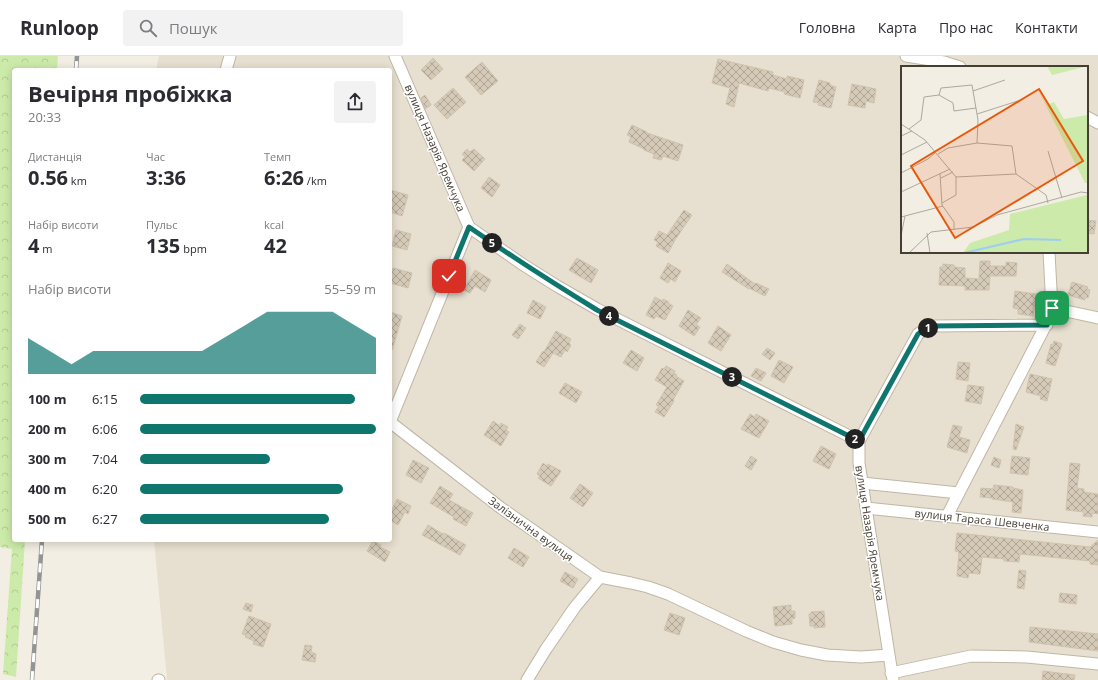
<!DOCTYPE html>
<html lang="uk">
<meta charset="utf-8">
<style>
:root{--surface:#fff;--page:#f2f2f3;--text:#2b2b33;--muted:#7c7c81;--line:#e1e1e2;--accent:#0f766e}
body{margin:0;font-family:"Open Sans",sans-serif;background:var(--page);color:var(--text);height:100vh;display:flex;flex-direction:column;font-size:15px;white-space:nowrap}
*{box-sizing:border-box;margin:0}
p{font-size:13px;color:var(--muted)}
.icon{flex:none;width:22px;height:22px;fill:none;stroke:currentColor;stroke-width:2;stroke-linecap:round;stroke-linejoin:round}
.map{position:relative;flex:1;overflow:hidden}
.sheet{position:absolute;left:12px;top:12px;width:380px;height:474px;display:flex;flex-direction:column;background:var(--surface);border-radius:4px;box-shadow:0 2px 10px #0003}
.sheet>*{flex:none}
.pin{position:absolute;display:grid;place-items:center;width:34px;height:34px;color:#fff;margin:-17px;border-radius:8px;box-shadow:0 2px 6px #0006}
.km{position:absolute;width:20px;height:20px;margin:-10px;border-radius:50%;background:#222;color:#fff;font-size:11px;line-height:20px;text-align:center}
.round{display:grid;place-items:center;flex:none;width:42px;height:42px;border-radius:4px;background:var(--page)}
.overview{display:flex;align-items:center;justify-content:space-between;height:68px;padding:0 16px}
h1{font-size:22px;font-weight:700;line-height:30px}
.metrics{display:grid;grid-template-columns:repeat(3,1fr);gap:6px;height:68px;padding:4px 16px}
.metrics div{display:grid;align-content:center}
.metrics b{font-size:20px;font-weight:700}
.metrics small{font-size:11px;font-weight:400}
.metrics p{font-size:11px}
.chart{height:112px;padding:8px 16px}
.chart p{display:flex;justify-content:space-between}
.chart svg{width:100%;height:72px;margin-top:4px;fill:var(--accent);opacity:.7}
ul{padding:0 16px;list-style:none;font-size:13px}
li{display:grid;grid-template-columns:64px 48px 1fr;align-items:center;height:30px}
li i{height:10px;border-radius:5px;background:var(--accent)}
header{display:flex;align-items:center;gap:24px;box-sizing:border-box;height:56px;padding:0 20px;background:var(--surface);border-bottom:1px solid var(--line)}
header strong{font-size:19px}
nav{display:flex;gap:22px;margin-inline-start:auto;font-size:14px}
.search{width:280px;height:36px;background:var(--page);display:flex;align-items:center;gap:10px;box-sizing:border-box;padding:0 14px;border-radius:4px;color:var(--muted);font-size:15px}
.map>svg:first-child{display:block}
.residential{fill:#e7e0d1;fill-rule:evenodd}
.forest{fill:url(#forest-crowns)}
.building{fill:url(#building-cross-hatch);stroke:#d0c2ab}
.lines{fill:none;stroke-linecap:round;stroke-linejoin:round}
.minor-casing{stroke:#bfb6a5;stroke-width:13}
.minor{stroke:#fff;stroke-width:11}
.rail-casing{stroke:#949494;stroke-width:4.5}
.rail{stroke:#fff;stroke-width:3;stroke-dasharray:9;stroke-linecap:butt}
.route-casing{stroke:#fff;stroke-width:8}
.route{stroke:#0f766e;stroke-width:5}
.labels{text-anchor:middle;stroke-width:3;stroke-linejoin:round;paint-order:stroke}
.street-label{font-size:11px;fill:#453e33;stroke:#fff}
.inset-river{fill:none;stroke:#9bcff4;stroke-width:2}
.inset-road{fill:none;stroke:#ada89d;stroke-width:1}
.view{fill:#e8590c;fill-opacity:0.15;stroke:#e8590c;stroke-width:2}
.inset-edge{fill:none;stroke:#453e33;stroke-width:2}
</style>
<header>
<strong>Runloop</strong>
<div class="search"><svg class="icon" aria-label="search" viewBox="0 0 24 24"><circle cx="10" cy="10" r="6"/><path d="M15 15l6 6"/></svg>Пошук</div>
<nav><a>Головна</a><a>Карта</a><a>Про нас</a><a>Контакти</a></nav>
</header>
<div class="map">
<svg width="1098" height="624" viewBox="0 0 1098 624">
<defs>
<pattern id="forest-crowns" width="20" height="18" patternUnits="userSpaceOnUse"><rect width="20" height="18" fill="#cceaa9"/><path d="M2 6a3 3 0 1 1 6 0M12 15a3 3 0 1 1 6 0" fill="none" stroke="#b1ca92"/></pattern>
<pattern id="building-cross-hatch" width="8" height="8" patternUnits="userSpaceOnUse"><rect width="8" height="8" fill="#d5cab8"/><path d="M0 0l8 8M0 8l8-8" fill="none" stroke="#afa596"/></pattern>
</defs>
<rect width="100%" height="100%" fill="#f3eee3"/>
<path class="residential" d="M159,0h939v624h-931l-13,-140h236v-470h-234zM902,11h185v185h-185z"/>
<path class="forest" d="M0,0h58l-1,14h-43v470h11l-9,137 -13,-3 9,-125 -12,-2z"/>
<path class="building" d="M433,2l10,11 -12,11 -10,-10z
M718,3l55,13v3l14,4v-3l17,4 -4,18 -16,-4 1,-2 -16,-4 -1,3 -29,-8 -5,24 -8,-3 4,-16 -18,-5z
M482,6l16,19 -17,14 -16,-18z
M819,24l11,3v2l6,2 -5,21 -13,-3 1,-2 -6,-1z
M852,28l24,5 -2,14 -8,-2 -1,7 -17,-3z
M453,32l13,14 -19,17 -13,-14z
M425,39l6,10 -6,4 -4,-11z
M632,69l15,7v1l36,12 -5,16 -15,-5 -2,4 -8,-2 1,-4 -10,-4v-1l-15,-7 2,-5 -4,-2z
M467,93l3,3 4,-3 11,10 -11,12 -12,-11 3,-3 -3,-3z
M489,121l11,8 -8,12 -11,-9z
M390,134l18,5 -6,21 -12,-4z
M684,154l8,5 -17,25 -7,13 -12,-7 2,-4 -4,-2 5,-9 8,4z
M1087,164l9,1 -2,13 -7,-1z
M396,174l15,4 -4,16 -15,-4z
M577,202l21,12 -7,13 -22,-13z
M980,205h10v5h16v-4l11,1 -1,13h-26l-1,14h-24v-4l-26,-1 1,-18h3v-3l11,1v2l11,1v10l14,1z
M668,207l13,8 -6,11 -4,-3 -3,4 -8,-5z
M727,208l28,20 1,-1 13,6 -4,7 -16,-8v1l-27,-17z
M393,212l19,5 -4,15 -18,-5v-5z
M475,214l16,10 -6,12 -10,-6 -5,7 -6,-3z
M1072,226l16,5 -1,2 3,1 -2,8 -3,-1v3l-17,-5z
M1015,235l21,3 -3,22 -15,-2v-5l-5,-1z
M655,241l7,4 1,-2 6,3 -1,1 5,3 -8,14 -9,-4 -2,3 -8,-4z
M533,244l13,7 -6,12 -13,-6z
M688,254l13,8 -5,7 4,2 -6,9 -15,-10z
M390,256l12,4 -10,34h-2z
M520,268l6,4 -8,11 -6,-4z
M718,270l13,9 -10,16 -13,-8z
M556,275l15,8 -2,4 2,2 -4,7 -2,-2 -4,7 -8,-4 -9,14 -8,-5 7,-11 1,1z
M1054,285l8,3 -7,22 -9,-3 5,-19 2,1z
M767,292l8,5 -5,7 -8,-6z
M631,294l13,8 -7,13 -14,-8z
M779,304l14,7 -9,16 -13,-7z
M958,306l12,1 -2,18 -12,-2z
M666,310l9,5 -1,2 3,2 -1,1 8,5 -11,19 1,1 -10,16 -9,-5 4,-6 -3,-1 11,-18 -12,-7 7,-12 2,1z
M756,312l10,5 -5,8 -10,-5z
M1030,318l22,5 -5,22 -7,-2 1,-3 -15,-4z
M565,327l17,9 -6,11 -17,-10z
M968,329l16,2 -3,17 -16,-3z
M750,358l5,3 1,-3 13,7 -10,17 -18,-9z
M493,365l7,5 1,-3 7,4 -2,3 3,2 -8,14 -17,-11z
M1016,368l8,3 -8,23 -3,-1z
M953,369l9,2 -3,10 11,3 -3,13 -20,-6z
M821,390l15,8 -7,15 -16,-8z
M751,400l6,4 -6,10 -6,-4z
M1012,400l18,2 -2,17 -18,-2z
M994,401l7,3 -2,8 -8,-3z
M413,404l16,8 -8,15 -15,-8z
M543,407l4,3 1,-2 13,7 -10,15 -13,-8 2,-2 -3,-2z
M1070,407l10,1 -3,24 7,1v3l14,2v20l-6,-1v4l-9,-1 1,-4 -18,-2z
M580,428l13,9 -10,14 -13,-9z
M994,429l19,2v1l10,2 -2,23 -9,-1 1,-10 -21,-3v-1l-12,-1 1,-9 12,1z
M440,430l13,8 -4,6 24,13 -7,13 -13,-7 1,-2 -24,-14z
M397,443l14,7 -3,8 -3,-2 -7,13 -8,-5v-6z
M428,469l15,9 1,-1 22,12 -6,10 -38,-20z
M957,477l133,14 8,-7v25l-8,-1v-3l-70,-7 -1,8 -15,-1v-2l-22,-2 -2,17 -11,-1 -1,5 -11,-2 2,-24 -4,-1z
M373,485l8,4 -1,2 10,5 -5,10 -18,-11z
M514,492l15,9 -6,10 -15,-9z
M1019,514l7,1 -2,18 -7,-1z
M565,516l13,7 -5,9 -13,-7z
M1060,537l17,2 -1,9 -17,-2z
M246,547l7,2 -2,7 -8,-3z
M791,549v6h4v7l-3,1v5l-17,2 -2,-19z
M824,555l1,16 -11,1v-2h-4l-1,-12h2v-2z
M670,557l15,5 -6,17 -15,-5z
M249,560l22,8 -8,23 -10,-3 1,-3 -9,-4 1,-2 -4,-1z
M1030,571l68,7v17l-69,-9z
M305,589l7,1 -1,6 5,2 -1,8 -13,-2z
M1043,615l32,4 -1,5h-32z"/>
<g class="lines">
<g class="minor-casing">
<path id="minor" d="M395,0l74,171 53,37 35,22 40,23 262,132v22l34,217
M906,0l38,6 16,5
M226,14l4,-14
M1087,61l11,6
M469,171l-79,195 111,86 99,69 31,6 17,4 20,7 78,37 27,11 28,8 26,5 34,2 28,-2
M1052,252l46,10
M859,385l59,-107 12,-8 117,-1
M862,427l97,10
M866,452l232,24
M947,460l103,-199 2,-9 -3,-56
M891,617l80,-17 56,1 71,7
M158,624h1
M527,624l19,-31 29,-42 25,-30"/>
</g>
<use href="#minor" class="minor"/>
<g class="rail-casing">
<path id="rail" d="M76,14l1,-14
M32,624l10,-140"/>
</g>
<use href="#rail" class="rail"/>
</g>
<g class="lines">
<g class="route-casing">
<path id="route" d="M449,220l20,-49c42,29 84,56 128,83l262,131 59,-107 12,-8 117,-1 3,-8 2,-9"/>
</g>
<use href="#route" class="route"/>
</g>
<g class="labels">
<g class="street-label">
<text transform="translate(435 92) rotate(67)" y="4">вулиця Назарія Яремчука</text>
<text transform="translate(982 464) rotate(6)" y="4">вулиця Тараса Шевченка</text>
<text transform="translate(531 473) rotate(36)" y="4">Залізнична вулиця</text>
<text transform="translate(870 477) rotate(81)" y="4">вулиця Назарія Яремчука</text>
</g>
</g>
<g transform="translate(901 10)">
<rect width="187" height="187" fill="#f3eee3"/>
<path d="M146,0h41l-36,9zM137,24l9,15 7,-3 10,17 24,-4v68h-3zM186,129l1,58h-125l7,-10 39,-13 1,-16z" fill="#cceaa9"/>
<path class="inset-river" d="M63,187l60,-14 37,1"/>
<path class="inset-road" d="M72,25l32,-11M38,29l2,-7 31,-3 6,35 -1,23M76,48l44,-14M0,58l24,16 31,37 60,-3 30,21 2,8M8,63l12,-9 3,-23 15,-2 14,8 1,8 22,-3M0,70l11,-5M147,85l14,47M37,88l10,-6 29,-5 35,3 4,28M0,89l26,-13M0,107l27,-14 8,-7M39,108l2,31 12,17v8M40,112l12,-6M0,126l49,-23M41,137l14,-8v-18M0,151l42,-11M26,167l3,20M0,170l4,-20M8,187l22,-21 42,-5 24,-12 84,-23 7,1"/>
<path class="view" d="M138,23l44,72 -128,77 -44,-72z"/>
<rect width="187" height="187" class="inset-edge"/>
</g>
</svg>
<div class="pin" style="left:1052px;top:252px;background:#1e9e55"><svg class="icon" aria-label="arrive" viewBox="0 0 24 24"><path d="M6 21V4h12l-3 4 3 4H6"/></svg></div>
<div class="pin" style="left:449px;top:220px;background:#d93025"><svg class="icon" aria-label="check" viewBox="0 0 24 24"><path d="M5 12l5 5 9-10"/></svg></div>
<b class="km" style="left:928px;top:272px">1</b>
<b class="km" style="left:855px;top:383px">2</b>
<b class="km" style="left:732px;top:321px">3</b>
<b class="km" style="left:609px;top:260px">4</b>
<b class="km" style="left:492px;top:187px">5</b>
<section class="sheet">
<div class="overview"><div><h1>Вечірня пробіжка</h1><p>20:33</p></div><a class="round"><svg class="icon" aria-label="share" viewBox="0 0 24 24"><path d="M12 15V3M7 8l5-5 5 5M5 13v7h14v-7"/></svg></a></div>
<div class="metrics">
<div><p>Дистанція</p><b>0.56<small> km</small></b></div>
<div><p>Час</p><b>3:36</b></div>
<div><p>Темп</p><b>6:26<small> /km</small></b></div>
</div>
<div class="metrics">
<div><p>Набір висоти</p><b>4<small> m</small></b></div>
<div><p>Пульс</p><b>135<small> bpm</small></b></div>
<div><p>kcal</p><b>42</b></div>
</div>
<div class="chart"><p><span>Набір висоти</span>55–59 m</p>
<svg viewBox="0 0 160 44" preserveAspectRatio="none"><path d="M0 44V22L10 30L20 38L30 30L40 30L50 30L60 30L70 30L80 30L90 22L100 14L110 6L120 6L130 6L140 6L150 14L160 22V44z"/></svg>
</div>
<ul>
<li><b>100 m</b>6:15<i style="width:91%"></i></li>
<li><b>200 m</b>6:06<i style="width:100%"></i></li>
<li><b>300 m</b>7:04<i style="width:55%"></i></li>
<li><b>400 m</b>6:20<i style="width:86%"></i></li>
<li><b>500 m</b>6:27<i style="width:80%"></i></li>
</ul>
</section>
</div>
